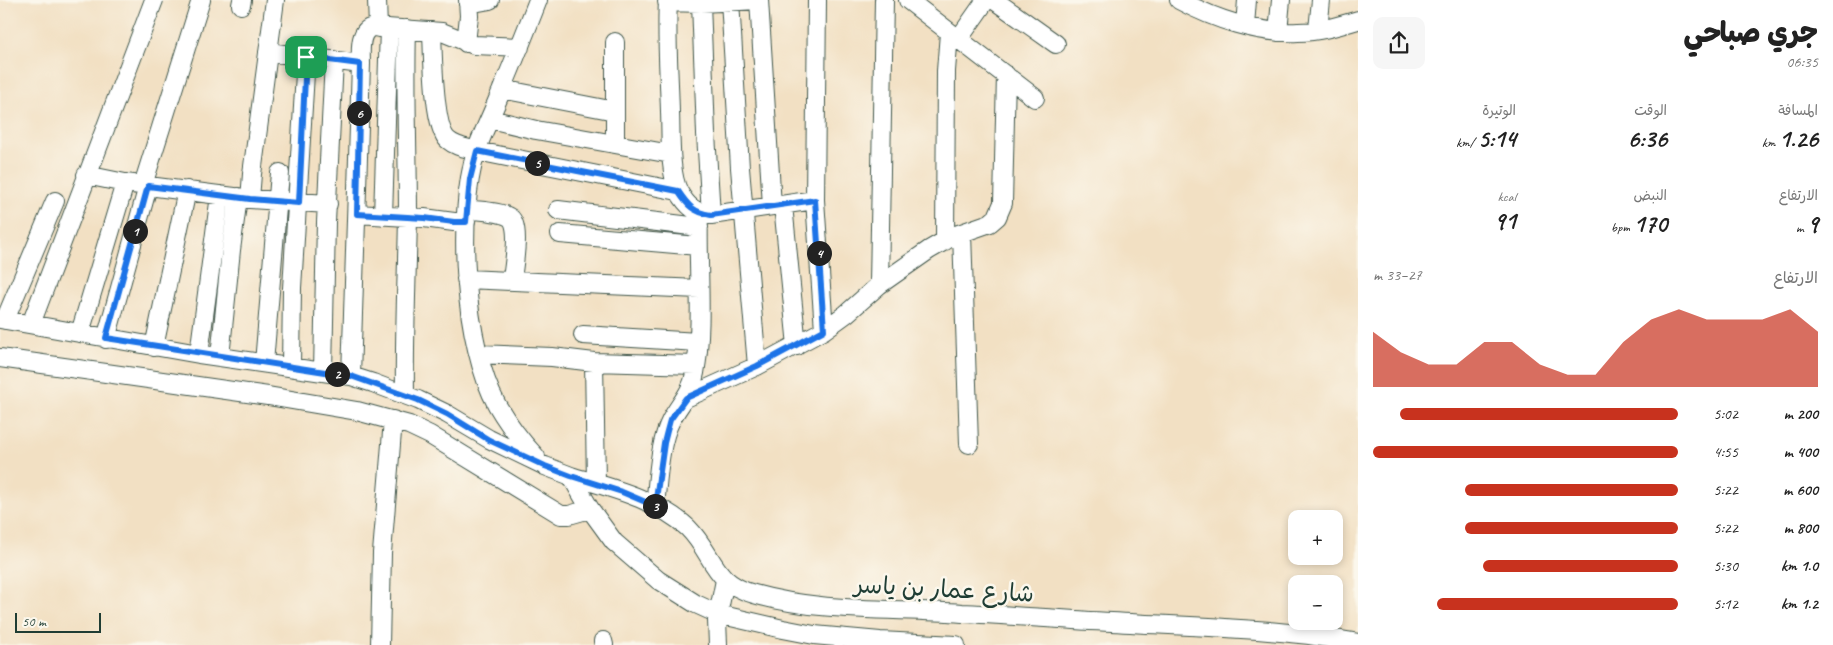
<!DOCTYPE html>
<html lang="ar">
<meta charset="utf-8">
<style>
:root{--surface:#fff;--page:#f6f6f6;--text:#222;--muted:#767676;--accent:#c8321e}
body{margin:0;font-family:Caveat,"Playpen Sans Arabic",sans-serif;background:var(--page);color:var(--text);direction:rtl;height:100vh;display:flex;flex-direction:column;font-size:19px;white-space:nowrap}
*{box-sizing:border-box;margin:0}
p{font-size:16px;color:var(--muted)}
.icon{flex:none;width:28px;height:28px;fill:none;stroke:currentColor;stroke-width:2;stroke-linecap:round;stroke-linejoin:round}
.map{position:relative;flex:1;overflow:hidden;direction:ltr}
.side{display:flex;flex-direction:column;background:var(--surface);width:475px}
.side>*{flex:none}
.fabs{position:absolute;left:1288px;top:510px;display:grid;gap:10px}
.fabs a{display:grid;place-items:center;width:55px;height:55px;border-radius:10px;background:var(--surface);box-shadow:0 2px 8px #0003;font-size:25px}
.scale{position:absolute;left:15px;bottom:12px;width:86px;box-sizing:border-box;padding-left:5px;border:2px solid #1f3d34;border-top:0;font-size:14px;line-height:18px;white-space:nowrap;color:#1f3d34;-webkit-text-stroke:4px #fbf7ec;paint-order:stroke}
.pin{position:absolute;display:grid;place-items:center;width:42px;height:42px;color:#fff;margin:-21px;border-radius:10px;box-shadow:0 2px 8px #0006}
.km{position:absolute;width:25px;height:25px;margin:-12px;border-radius:50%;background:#222;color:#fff;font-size:14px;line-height:25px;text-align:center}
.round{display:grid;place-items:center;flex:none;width:52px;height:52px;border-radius:10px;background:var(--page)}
.headline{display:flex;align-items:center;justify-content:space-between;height:85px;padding:0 15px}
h1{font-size:28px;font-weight:800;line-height:38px}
.metrics{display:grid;grid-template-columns:repeat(3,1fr);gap:8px;height:85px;padding:5px 15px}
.metrics div{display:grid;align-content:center}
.metrics b{font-size:25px;font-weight:800}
.metrics small{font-size:14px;font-weight:400}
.metrics p{font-size:14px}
.chart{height:140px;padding:10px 15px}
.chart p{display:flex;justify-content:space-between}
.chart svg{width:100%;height:90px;margin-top:5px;fill:var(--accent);opacity:.7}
ul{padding:0 15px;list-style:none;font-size:16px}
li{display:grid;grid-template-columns:80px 60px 1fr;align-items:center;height:38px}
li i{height:12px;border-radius:6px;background:var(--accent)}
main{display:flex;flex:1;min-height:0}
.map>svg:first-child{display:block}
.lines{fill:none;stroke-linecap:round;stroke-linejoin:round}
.minor-casing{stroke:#3f5549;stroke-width:20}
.minor{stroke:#fff;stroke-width:18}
.route-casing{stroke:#fff;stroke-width:10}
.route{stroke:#1a73e8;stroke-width:6}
.labels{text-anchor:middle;stroke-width:5;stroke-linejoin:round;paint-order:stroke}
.street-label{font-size:24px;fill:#1f3d34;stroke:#fbf7ec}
</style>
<main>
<section class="side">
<div class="headline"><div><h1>جري صباحي</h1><p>06:35</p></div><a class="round"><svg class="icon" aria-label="share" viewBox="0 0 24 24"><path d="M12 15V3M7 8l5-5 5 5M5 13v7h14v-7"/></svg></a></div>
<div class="metrics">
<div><p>المسافة</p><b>1.26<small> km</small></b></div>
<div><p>الوقت</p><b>6:36</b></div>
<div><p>الوتيرة</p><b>5:14<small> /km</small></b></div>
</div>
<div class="metrics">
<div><p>الارتفاع</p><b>9<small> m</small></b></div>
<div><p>النبض</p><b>170<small> bpm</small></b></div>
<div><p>kcal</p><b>91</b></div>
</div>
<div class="chart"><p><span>الارتفاع</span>27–33 m</p>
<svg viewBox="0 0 160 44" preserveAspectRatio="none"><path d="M0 44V17L10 27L20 33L30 33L40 22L50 22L60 33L70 38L80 38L90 22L100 11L110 6L120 11L130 11L140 11L150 6L160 17V44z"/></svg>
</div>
<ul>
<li><b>200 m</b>5:02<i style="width:91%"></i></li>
<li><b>400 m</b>4:55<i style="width:100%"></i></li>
<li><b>600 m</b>5:22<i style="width:70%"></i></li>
<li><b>800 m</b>5:22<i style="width:70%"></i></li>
<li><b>1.0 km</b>5:30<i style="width:64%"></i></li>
<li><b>1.2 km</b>5:12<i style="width:79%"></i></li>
</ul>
</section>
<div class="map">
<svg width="1358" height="645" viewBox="0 0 1358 645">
<rect width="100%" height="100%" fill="#fbf7ec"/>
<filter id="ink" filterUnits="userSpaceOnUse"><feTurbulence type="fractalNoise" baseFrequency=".02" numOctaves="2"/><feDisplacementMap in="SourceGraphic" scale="10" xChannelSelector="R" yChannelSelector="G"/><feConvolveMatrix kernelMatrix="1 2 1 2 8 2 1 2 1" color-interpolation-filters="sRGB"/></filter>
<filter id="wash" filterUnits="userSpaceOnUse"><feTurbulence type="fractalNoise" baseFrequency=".0096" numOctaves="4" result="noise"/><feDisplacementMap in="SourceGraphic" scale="20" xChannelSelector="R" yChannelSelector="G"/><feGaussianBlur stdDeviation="1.12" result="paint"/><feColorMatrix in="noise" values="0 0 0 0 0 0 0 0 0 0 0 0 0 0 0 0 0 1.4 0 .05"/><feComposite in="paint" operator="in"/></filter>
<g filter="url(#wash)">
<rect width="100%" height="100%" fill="#f2e0c3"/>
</g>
<g filter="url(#ink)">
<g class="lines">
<g class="minor-casing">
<path id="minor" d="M377,0l1,28
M668,0c-2,37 1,75 2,112 1,20 -1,62 9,80 8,14 16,21 32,23l104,-15
M730,0l10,168 17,198
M759,0l13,206
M817,0l-2,200 9,130
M908,0l127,98
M994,0l62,44
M1179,0c35,19 79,34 119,32 20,0 40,-6 60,-12
M667,2l34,1 58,-3
M701,3l5,131 5,81
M468,4l22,-4
M241,5l1,-5
M1245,26l2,-26
M1318,30l3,-30
M432,31c1,22 1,96 16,109 8,7 19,8 29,11l201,40
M1278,32l3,-32
M958,40l28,-40
M615,42v101
M466,43l3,-27 -1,-16
M268,52l93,12
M502,89l113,22
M490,119l46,11 135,24
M86,175l39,8 125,16 78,5
M143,185l58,-185
M250,199l2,-25 23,-174
M783,205l14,141
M467,209c11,2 33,2 42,8 13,6 4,51 3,63
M558,210l141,17
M357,214l67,4 30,4h12
M383,216l6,-188
M962,233l7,211
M560,234l138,12
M945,241l1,-170 3,-38
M466,279l233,10
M879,285l5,-285
M0,319l199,35 124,18 28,4 22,7 45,17 29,14 42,25 56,27 26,10 19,33 24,33 44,38 38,24 22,10 65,15 31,6 66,6 76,4
M5,320l50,-119
M31,324l123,-324
M80,333l45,-150
M583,335l115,7
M106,339l42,-153
M154,347l33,-157
M199,354l21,-159
M479,354l73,3 42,5 102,3
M220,357l11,-107 7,-53
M0,358l268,38 89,15 52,14 21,10 131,80h8l21,-6
M594,362l2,121
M264,363l16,-190
M291,367l1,-79 14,-231
M323,372l3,-150 8,-162
M351,376l10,-312c0,-12 -3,-34 12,-37l69,5 32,13 46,2
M405,395c-1,-60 2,-119 3,-179 0,-62 -3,-124 -1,-187
M686,398l71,-32 67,-36 22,-16 33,-29 50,-35 24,-14 37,-13 7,-6 6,-14 3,-128
M536,457c-15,-16 -28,-33 -39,-52 -33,-60 -41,-188 -21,-253 5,-16 13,-31 19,-46 15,-35 29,-70 43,-106
M571,476c40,12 86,23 117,52 26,26 24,55 66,66 67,19 139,14 208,19 50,2 100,7 150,9 63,4 126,5 188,12 20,2 39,6 58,9
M655,506c3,-26 4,-63 16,-86 8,-16 21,-27 24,-47 9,-50 2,-108 4,-160
M603,641l1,4
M380,645l2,-92 11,-133
M718,645l-1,-25 8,-40"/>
</g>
<use href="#minor" class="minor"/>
</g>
</g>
<g class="lines" filter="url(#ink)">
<g class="route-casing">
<path id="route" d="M306,57l54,7 -3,150 67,4 30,4h12l4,-43 7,-28 201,40c10,15 15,21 33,24l104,-15 9,130 -67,36 -71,32 -16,22 -3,11 -3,12 -9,63 -33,-14 -51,-16 -26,-10 -56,-26 -42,-26 -29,-14 -67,-24 -245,-38 42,-152 102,13 49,4z"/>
</g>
<use href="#route" class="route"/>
</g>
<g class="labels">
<g class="street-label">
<text transform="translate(944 589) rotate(3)" y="8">شارع عمار بن ياسر</text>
</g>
</g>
</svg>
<div class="fabs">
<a>+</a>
<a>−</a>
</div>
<div class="scale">50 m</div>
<div class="pin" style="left:306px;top:57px;background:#1e9e55"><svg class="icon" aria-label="arrive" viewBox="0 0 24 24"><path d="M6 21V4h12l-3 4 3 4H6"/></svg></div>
<b class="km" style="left:135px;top:231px">1</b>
<b class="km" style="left:337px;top:374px">2</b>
<b class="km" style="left:655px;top:506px">3</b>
<b class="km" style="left:819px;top:253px">4</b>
<b class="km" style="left:537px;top:163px">5</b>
<b class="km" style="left:359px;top:113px">6</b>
</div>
</main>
